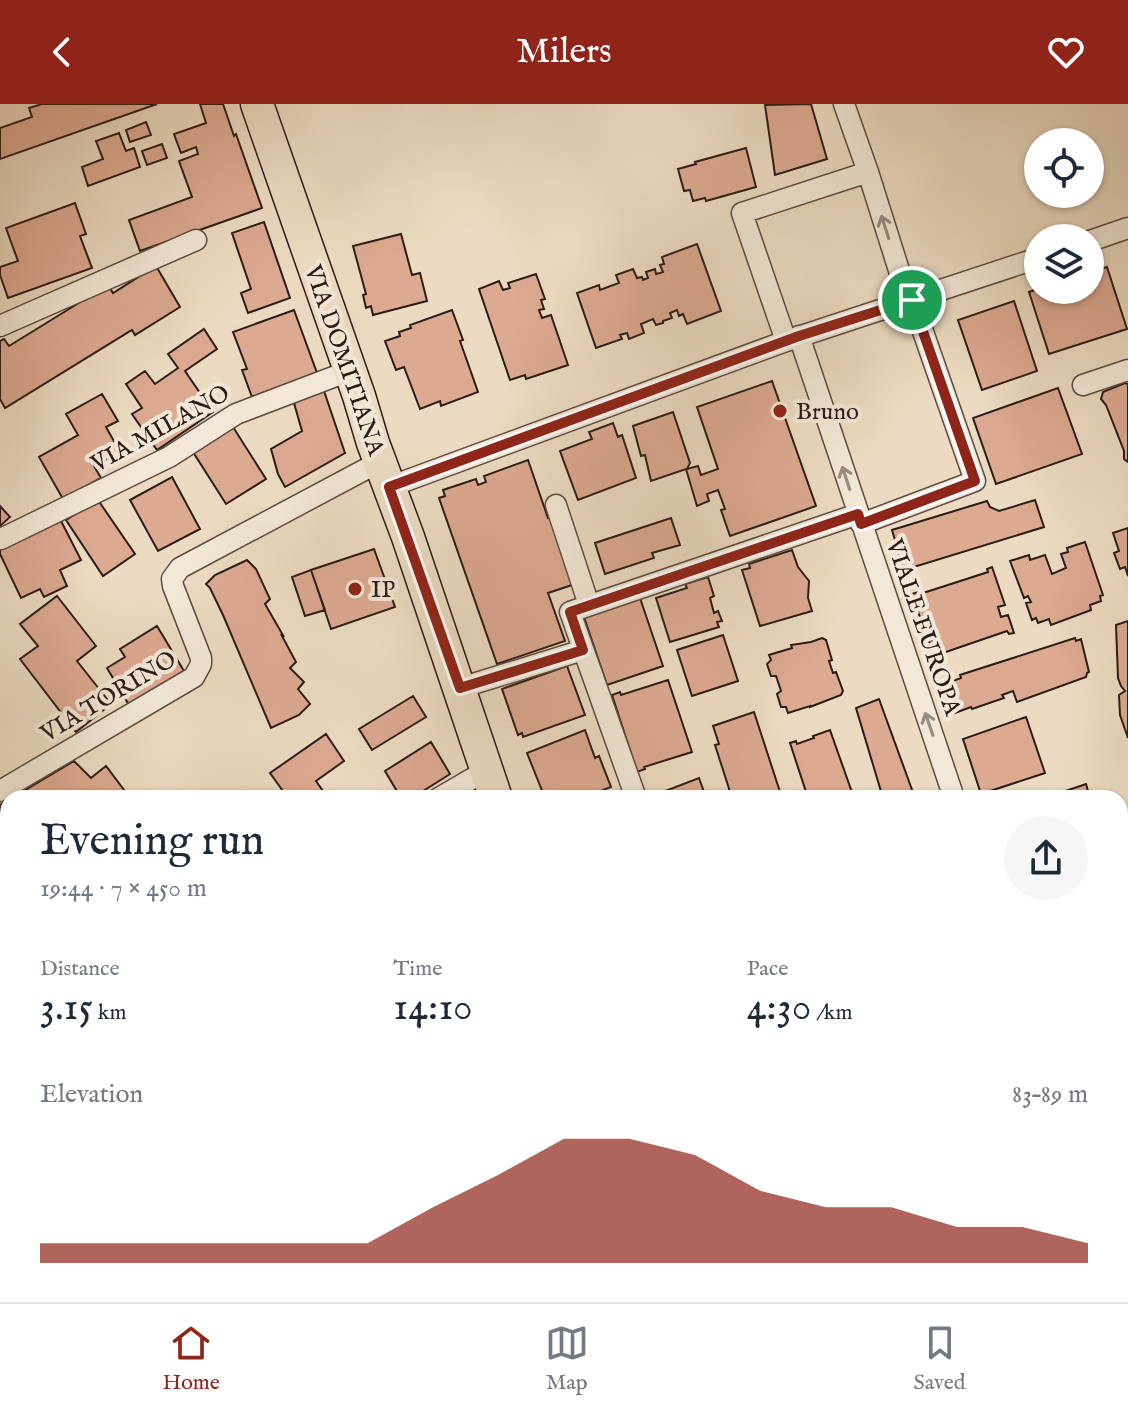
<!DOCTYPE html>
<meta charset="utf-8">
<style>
:root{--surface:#fff;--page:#f6f6f7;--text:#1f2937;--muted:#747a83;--line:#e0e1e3;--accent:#8f2418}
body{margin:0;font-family:"IM FELL English",serif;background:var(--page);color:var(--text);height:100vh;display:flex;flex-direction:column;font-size:30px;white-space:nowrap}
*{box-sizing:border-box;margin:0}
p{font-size:26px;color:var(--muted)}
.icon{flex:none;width:44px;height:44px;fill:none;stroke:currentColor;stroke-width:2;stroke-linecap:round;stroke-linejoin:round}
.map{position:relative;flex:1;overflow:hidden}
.details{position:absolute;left:0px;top:686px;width:1128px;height:512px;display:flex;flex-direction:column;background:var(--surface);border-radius:24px 24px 0 0;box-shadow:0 2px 6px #0004}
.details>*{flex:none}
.tools{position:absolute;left:1024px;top:24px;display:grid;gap:16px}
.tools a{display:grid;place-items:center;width:80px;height:80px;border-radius:50%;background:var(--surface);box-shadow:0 2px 6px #0004;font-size:40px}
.pin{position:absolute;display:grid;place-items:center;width:68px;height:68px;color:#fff;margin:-34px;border:4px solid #fff;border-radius:50%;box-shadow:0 2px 8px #0007}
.round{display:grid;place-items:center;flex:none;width:84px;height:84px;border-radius:42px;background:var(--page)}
.overview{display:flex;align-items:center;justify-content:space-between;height:136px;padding:0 40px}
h1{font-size:44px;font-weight:600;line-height:60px}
.figures{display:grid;grid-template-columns:repeat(3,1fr);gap:12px;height:136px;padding:8px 40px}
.figures div{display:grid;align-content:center}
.figures b{font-size:40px;font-weight:600}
.figures small{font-size:22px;font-weight:400}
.figures p{font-size:22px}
.chart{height:224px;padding:16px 40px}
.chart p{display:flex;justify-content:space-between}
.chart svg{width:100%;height:144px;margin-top:8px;fill:var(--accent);opacity:.7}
header{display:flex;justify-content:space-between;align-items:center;height:104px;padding:0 40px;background:var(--accent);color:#fff;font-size:36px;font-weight:600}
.tab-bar{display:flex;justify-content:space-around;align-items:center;height:112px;border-top:2px solid var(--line);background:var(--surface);font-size:22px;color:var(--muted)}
.tab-bar a{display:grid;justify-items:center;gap:4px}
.tab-bar .selected{color:var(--accent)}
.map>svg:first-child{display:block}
.building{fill:#dca991;stroke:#2c1c16;stroke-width:2}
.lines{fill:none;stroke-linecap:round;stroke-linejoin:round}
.minor-casing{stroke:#5c4c41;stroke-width:23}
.primary-casing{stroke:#2c1c16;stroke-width:35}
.minor{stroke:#f3e8d7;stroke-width:20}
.primary{stroke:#ecdbc2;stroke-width:32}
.oneway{stroke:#998c80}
.route-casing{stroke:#fff;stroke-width:16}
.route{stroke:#8f2418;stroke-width:10}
.poi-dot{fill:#8f2418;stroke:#f3e8d7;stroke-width:3}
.labels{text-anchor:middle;stroke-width:8;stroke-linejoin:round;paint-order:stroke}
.street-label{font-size:24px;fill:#2c1c16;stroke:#f3e8d7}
.poi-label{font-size:24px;fill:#2c1c16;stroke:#f3e8d7;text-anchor:start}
</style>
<header><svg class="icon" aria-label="back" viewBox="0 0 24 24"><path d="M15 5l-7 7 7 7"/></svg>Milers<svg class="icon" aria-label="heart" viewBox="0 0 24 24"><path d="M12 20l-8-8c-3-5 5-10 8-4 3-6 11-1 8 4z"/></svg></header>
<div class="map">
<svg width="1128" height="1198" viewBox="0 0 1128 1198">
<rect width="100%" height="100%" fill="#ecdbc2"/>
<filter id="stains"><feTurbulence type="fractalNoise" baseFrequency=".0025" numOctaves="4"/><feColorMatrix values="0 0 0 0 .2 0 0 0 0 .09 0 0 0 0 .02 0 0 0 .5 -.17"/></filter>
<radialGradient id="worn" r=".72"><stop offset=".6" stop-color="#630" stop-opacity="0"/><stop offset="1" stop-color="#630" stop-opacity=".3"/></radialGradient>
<path class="building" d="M42,0h115l-157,55v-31l32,-11 -3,-9z
M200,0h23l11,32 2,-2 26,74 -122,43 -11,-31 63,-23 -13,-36 19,-7 -2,-7 -15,6 -7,-19 32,-11z
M811,0l16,55 -52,16 -10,-70z
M146,18l5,13 -21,7 -4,-12z
M119,29l7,18 8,-3 6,19 -52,19 -6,-19 21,-8 -7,-18z
M162,40l5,14 -20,7 -5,-14z
M746,44l10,39 -50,14 -1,-3 -12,3 -3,-11 -6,1 -6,-22 18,-5 -1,-2z
M75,99l11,31 -6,2 12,32 -84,30 -8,-23v-8l18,-6 -12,-33z
M264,118l26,76 -42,15 -7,-20 10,-4 -19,-56z
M401,130l11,41 8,-2 7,28 -54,14 -2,-9 -5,2 -3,-13 3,-1 -13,-48z
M697,140l24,67 -34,13 -4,-10 -4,2 -2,-6 -7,3 2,5 -9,3v2l-7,2 -3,-6 -12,5 3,9 -15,6 -2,-6 -7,2 2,4 -26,9 -19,-55 22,-8 1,5 19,-7 -3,-8 17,-6 4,9 5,-1 1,3 5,-2 -2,-6 9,-3 1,5 7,-2 -3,-7 4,-1 -2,-7z
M156,162l24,41 -45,28 -3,-5 -127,78 -5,-9v-58l4,-2 5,7 99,-61 5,8z
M1107,163l20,62 -78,25 -20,-62 9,-3 52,1v-18z
M536,170l9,25 -4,1 3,9 -5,1 3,8 9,-3 17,50 -42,14 -1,-4 -15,5 -31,-91 20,-8 4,9 7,-2 -2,-5z
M1014,197l23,70 -55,19 -24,-70z
M294,206l23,63 -65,24 -10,-27 5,-1 -14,-37z
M452,206l11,30 -3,1 18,51 -37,14 -1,-5 -20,8 -16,-42 -8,3 -11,-29 15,-5 -1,-4 12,-4 -1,-3z
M204,225l13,20 -32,22 28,41 -56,38 -25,-36 10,-6 -16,-24 19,-13 10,13 23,-16 -10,-14z
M772,277l44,125 -86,30 -9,-26 4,-1 -7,-19 -11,4 2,7 -12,5 -11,-37 -35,12 -6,-26 -4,1 -8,-30 40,-14 17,51 -3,6 11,-3 3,9 17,-6 -21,-62z
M1125,279l3,1v78l-4,-3v-8l-18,-46 -5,-6 2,-7z
M323,284l22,65 -60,34 -7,-13 -7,-25 31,-18 -8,-28z
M1058,284l24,66 -86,30 -23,-66z
M102,290l16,27 -12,6 14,25 -26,14 7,12 -38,21 -24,-42 39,-22 -12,-21z
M613,319l5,14 4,-2 14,43 -58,22 -18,-49 32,-12 -3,-7z
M233,323l33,52 -40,25 -33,-52z
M528,356l20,58 4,-2 23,68 -27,9 17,48 -68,23 -58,-166 6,-2 -2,-6 33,-11 2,6 8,-3 -2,-6z
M172,373l28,52 -42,22 -28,-51z
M98,396l37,54 -32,22 -37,-56z
M1035,396l9,27 -140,43 -12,-40 95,-29 3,6 9,4z
M0,402l10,11 -10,9z
M671,414l9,27 -28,8 2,5 -49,16 -10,-31z
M60,415l21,41 -21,10 7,16 -23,11 -4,-8 -19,9 -21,-44v-8z
M1128,424v48l-3,-9 -5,2 -6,-16 5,-2 -6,-18z
M1085,438l18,53 -3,1 1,5 -11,4 1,5 -40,15 -2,-6 -11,4 -2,-5 -4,2 -6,-17 5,-1 -3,-6 -4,2 -14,-37 19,-6 1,5 15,-5 7,19 14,-6 -5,-14 7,-2 -1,-4z
M374,445l21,58 -64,22 -20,-59z
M792,446l6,17 11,14 -1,17 4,13 -52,15 -18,-56 8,-2 -1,-4z
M247,456l9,9 14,30 -5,5 19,33 -3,-3 15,28 -6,6 14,14 -6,7 12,15 -11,11 -28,13 -48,-113 -13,-27 -4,-4 9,-9z
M992,463l13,38 -7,2 3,10 7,-2 6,18 -5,1 -2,-3 -67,23v4l-5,1 -6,-18 7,-2 -4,-9 -7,2 -13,-38 7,-2 1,2 68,-22 -1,-3z
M311,466l14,40 -20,6 -13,-39z
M708,473l6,19 -4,2 4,15 4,-2 4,10 -5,1 2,5 -49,15 -14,-44 31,-10 -2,-4z
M57,492l39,50 -19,15 34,43 -35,28 -56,-73 18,-13 -18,-22z
M640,494l23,68 -56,19 -23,-68z
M1128,517v117l-8,-23 -1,-20 6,-4 -4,-5 -3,-8 -2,-53z
M157,522l27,45 -55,34 -22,-37 18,-11 -5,-8z
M723,531l15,46 -46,15 -15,-46z
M822,534l4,2 6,20 -3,1 4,12 3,-1 7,19 -2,4 -31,12v-1l-22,7 -2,-6h-5l-4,-13 4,-3 -5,-15h-5l-4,-12 4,-4 -2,-5 23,-7 -1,-3 20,-3z
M1075,534l1,3 5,-2 8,33 -2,1 -1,4 -69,25 -4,-11 -11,4 2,3 -32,11 -1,-2 -16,6 -10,-29 16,-6 -1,-3z
M567,562l18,49 -62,22 -1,-4 -4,2 -16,-46z
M668,576l24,72 -48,15 1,2 -8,3 -25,-77 8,-3 1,3z
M413,592l13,21 -54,33 -13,-21z
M879,595l36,99h-32l-27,-90z
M754,608l28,86h-50l-17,-53 4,-1 -6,-18z
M1026,613l19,56 -64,21 -18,-55z
M585,626l10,28 4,-2 12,31 -28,11h-38l-18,-45z
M830,626l24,68h-46l-18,-55 6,-2 1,3 17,-6 -1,-2z
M326,630l18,27 -28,20 12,17h-40l-18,-25z
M431,638l19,32 -38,24h-11l-16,-27z
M74,657l17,17 15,-12 24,32h-118z
M699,674l5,14 -4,1 1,5h-56v-2l9,-4 1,3z
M1086,680l4,14h-45z
M8,696v47l-8,-10v-32z
M1128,849v33l-8,3v-33z
M8,868v57l-8,6v-57z
M1120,941l8,24v9l-8,2z
M1128,996v92l-8,2v-92z
M8,1032v39l-8,-16v-19z
M8,1073v22l-8,-15v-3z
M1128,1114v84h-4l-4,-20v-58l8,-2z
M26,1190h50l-13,8h-32z
M174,1190h45l-17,8h-25z
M283,1190h24l3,8h-44z
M349,1190h39l-15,8h-19z
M531,1190h17l-13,8z
M549,1190h34l-13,8h-16z
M975,1190h69v8h-68z
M496,1191l3,7h-23z"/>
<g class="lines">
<g class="minor-casing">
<path id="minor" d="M844,0l24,68 41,130
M1090,137l38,-13
M0,222l196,-86
M799,232l155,462
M786,237l-44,-128 126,-41
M1083,281l45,-15
M389,383l397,-146 252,-83
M556,401l33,100
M861,420l114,-43 -63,-181
M1,435l168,-82 67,-43 113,-43
M460,584l123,-38
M0,687l194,-114 7,-13v-6l-28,-72 -1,-7 8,-11 201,-107
M439,694l48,-28
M636,694l-66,-186 288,-98
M1120,906l8,-2
M7,942h1
M0,1133l8,-4
M845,1190l1,8
M89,1198l16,-8
M401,1198l18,-8
M1073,1198l1,-8"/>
</g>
<g class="primary-casing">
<path id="primary" d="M257,0l102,292 14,47 35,94 88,261
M664,1190l3,8"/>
</g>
<use href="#minor" class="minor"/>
<use href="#primary" class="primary"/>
</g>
<defs><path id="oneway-shaft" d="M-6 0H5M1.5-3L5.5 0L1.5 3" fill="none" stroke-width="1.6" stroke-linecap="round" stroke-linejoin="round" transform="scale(2)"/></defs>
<g class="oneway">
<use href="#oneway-shaft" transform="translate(885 123) rotate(-108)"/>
<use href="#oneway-shaft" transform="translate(846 374) rotate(-108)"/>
<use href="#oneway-shaft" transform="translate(929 620) rotate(-109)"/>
</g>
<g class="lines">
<g class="route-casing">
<path id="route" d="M912,196l63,181 -114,43 -3,-10 -288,98 13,38 -123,38 -71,-201 410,-151z"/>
</g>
<use href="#route" class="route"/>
</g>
<g class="poi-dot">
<circle cx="780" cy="307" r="8"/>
<circle cx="355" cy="485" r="8"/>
</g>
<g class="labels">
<g class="street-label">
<text transform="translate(345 256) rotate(71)" y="8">VIA DOMITIANA</text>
<text transform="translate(160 324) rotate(-29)" y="8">VIA MILANO</text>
<text transform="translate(924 523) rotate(71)" y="8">VIALE EUROPA</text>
<text transform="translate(108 592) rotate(-31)" y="8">VIA TORINO</text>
</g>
<g class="poi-label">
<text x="796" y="315">Bruno</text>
<text x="371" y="493">IP</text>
</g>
</g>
<rect width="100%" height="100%" filter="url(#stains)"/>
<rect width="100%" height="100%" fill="url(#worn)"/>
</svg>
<div class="tools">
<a><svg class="icon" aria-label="locate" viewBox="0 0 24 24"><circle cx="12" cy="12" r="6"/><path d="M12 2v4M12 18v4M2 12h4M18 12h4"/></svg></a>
<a><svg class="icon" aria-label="layers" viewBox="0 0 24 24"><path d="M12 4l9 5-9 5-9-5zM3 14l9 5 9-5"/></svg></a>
</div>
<div class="pin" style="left:912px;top:196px;background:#1e9e55"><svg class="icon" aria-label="arrive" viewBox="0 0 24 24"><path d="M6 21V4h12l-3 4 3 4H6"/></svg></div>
<section class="details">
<div class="overview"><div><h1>Evening run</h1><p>19:44 · 7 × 450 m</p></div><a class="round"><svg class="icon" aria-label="share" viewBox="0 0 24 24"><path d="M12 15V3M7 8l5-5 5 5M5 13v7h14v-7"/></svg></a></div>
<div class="figures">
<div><p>Distance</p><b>3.15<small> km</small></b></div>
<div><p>Time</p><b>14:10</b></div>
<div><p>Pace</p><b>4:30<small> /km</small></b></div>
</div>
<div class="chart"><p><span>Elevation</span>83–89 m</p>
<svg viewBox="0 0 160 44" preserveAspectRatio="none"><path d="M0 44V38L10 38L20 38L30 38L40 38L50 38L60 27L70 17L80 6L90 6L100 11L110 22L120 27L130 27L140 33L150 33L160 38V44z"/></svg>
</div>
</section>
</div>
<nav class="tab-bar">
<a class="selected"><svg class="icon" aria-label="home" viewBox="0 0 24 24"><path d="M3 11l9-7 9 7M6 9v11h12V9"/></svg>Home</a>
<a><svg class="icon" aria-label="map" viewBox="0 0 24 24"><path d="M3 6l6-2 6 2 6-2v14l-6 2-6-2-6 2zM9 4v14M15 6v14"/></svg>Map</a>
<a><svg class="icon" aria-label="saved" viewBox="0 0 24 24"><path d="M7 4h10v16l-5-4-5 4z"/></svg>Saved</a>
</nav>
